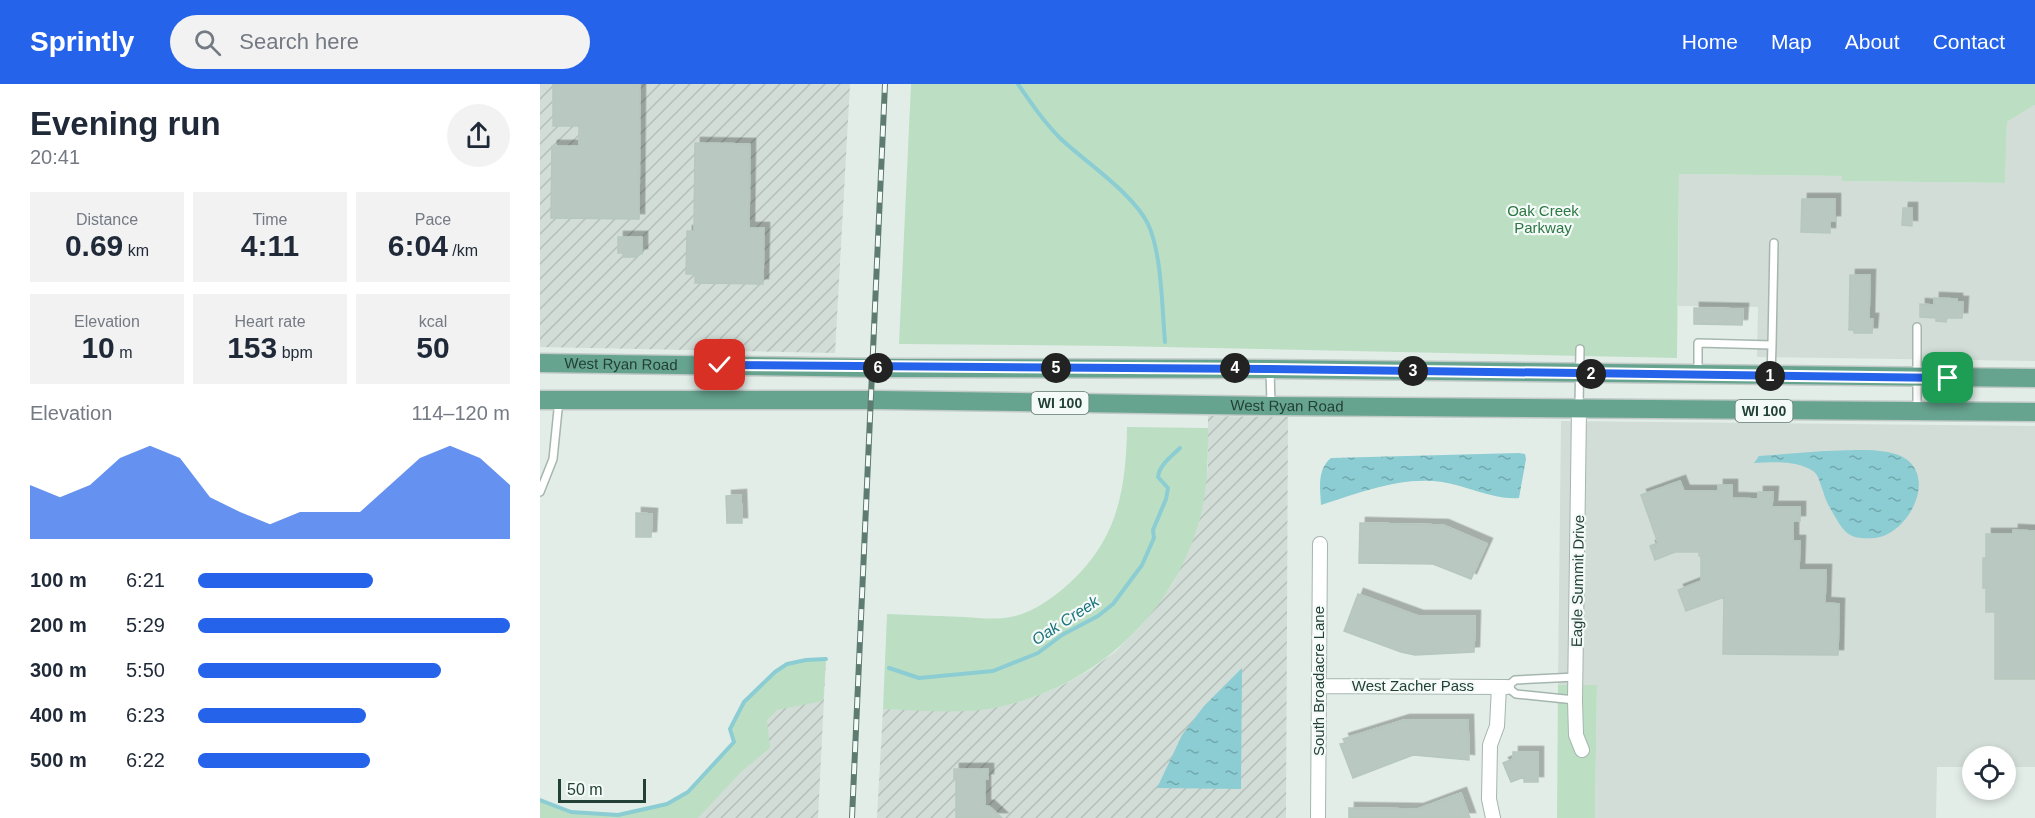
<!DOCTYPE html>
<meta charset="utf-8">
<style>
:root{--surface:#fff;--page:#f2f2f3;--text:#1f2937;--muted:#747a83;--accent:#2563eb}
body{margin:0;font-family:Arial,sans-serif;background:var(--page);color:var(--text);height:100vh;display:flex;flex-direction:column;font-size:22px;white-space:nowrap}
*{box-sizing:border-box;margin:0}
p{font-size:20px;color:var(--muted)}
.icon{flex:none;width:33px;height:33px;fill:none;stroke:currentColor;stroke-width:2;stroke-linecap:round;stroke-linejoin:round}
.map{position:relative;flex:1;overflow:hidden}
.panel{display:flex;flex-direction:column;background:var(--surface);width:540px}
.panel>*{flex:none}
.buttons{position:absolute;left:1422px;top:662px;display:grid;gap:12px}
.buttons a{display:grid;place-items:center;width:54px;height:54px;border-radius:50%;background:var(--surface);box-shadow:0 3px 9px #0003;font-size:30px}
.scale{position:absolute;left:18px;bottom:15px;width:88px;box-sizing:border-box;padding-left:6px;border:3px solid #224036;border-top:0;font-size:16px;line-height:21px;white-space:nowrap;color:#224036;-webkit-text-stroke:4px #f4faf7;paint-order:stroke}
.pin{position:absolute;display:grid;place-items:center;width:51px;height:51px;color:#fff;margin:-26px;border-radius:12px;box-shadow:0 3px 9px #0006}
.km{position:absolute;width:30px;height:30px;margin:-15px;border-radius:50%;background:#222;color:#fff;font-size:16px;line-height:30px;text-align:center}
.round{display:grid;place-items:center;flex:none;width:63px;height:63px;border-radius:32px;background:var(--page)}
.headline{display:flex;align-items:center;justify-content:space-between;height:102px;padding:0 30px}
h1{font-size:33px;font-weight:700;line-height:45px}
.metrics{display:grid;grid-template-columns:repeat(3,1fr);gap:9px;height:102px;padding:6px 30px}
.metrics div{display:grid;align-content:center;border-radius:0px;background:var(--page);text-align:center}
.metrics b{font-size:30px;font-weight:700}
.metrics small{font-size:16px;font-weight:400}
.metrics p{font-size:16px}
.chart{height:168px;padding:12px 30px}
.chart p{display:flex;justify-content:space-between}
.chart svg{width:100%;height:108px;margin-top:6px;fill:var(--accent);opacity:.7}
ul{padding:0 30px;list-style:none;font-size:20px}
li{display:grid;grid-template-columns:96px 72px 1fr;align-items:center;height:45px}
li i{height:15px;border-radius:8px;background:var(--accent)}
header{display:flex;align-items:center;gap:36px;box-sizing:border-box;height:84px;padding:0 30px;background:var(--accent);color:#fff}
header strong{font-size:28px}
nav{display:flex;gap:33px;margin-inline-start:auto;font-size:21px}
.search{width:420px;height:54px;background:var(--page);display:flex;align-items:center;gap:15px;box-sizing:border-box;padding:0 21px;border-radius:33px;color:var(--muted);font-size:22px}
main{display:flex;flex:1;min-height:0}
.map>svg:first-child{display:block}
.built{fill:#d2ddd7}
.industrial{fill:url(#industrial-furrows)}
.green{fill:#bcdfc3}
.water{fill:url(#water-ripples)}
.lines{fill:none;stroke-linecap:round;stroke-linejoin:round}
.stream{stroke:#8bcdd3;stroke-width:4}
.building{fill:#b9c8c1;stroke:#b6c7bf;stroke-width:1.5;filter:url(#shadow)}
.lane-casing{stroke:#a5b6af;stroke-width:10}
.street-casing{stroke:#a5b6af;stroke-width:16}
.primary-casing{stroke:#c1cac7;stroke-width:21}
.lane{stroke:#fff;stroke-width:7}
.street{stroke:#fff;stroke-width:14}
.primary{stroke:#67a490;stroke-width:18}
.rail-casing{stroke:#5d7b71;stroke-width:6}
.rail{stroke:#f4faf7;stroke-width:4;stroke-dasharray:11;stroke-linecap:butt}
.route-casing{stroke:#fff;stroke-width:12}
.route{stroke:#2563eb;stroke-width:8}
.labels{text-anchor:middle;stroke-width:4.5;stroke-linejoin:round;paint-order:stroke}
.shield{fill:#f4faf7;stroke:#617870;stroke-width:1.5}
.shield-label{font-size:14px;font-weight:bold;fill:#224036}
.park-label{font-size:15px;fill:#2c7744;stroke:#f4faf7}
.street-label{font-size:15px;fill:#224036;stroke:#f4faf7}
.water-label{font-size:16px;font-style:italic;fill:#1b737d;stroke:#f4faf7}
</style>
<header>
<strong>Sprintly</strong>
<div class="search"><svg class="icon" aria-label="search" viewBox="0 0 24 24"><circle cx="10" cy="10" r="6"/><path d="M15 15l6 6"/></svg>Search here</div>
<nav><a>Home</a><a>Map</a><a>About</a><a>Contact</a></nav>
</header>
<main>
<section class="panel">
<div class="headline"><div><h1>Evening run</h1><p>20:41</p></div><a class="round"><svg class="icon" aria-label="share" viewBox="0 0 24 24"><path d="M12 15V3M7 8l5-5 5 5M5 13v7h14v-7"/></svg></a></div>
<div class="metrics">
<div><p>Distance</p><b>0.69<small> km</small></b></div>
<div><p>Time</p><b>4:11</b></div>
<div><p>Pace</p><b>6:04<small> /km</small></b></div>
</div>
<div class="metrics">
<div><p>Elevation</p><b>10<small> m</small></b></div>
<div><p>Heart rate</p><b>153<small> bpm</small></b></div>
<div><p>kcal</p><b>50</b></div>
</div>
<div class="chart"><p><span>Elevation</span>114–120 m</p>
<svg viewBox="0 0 160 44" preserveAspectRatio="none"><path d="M0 44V22L10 27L20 22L30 11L40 6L50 11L60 27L70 33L80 38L90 33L100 33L110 33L120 22L130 11L140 6L150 11L160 22V44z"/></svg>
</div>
<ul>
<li><b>100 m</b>6:21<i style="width:56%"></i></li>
<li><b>200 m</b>5:29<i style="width:100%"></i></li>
<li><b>300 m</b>5:50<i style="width:78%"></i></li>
<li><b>400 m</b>6:23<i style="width:54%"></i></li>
<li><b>500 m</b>6:22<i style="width:55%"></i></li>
</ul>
</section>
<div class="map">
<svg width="1495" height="734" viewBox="0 0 1495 734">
<defs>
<pattern id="industrial-furrows" width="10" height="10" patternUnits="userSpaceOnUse" patternTransform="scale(1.5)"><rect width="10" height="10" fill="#d2ddd7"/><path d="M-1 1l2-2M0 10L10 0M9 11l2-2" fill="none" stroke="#b4bfb9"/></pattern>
<pattern id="water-ripples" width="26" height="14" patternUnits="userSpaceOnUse" patternTransform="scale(1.5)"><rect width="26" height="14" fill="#8bcdd3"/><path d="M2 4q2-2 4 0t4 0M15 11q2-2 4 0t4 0" fill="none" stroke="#71a8ac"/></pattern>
<filter id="shadow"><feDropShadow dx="5.5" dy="-5.5" stdDeviation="0" flood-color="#0004"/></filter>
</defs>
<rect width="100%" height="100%" fill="#e3ede8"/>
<path class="built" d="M1495,21v256l-278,-4 1,-50 -80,-1 1,-132 163,2v5l163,2 2,-61z
M1021,337l474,5v341h-29v-11h-34v11h-35l-1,51h-341l2,-132 -39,-1z"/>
<path class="industrial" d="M0,0h310l-15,269 -295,-6z
M668,332l80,1 -2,401h-409l6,-109 78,2 47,-6 26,-8 27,-11 29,-16 25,-18 26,-26 32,-43 18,-39 7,-19 7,-36 3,-23z
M286,575l-8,159h-278v-18l31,12 47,3 49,-11 21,-12 46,-49 -4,-14 14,-27 31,-30 12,-8 19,-4z"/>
<path class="green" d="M371,0h1124v21l-28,17 -2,61 -163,-2v-5l-163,-2 -2,184 -563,-12 -215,-2z
M587,343l81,1c0,30 0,61 -8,90 -27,100 -111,174 -212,191 -35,5 -71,1 -105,0l4,-95c26,1 52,2 78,3 14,1 30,3 45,0 20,-3 40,-17 55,-30 52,-45 61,-95 62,-160z
M286,575l-3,42 -46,9 -10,10 3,28 -28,23 -44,47h-158v-18l31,12 47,3 49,-11 21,-12 46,-49 -4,-14 14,-27 31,-30 12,-8 19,-4z
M1018,601h39l-2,133h-38z"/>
<path class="water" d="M1284,367c22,0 64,-5 82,8 31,22 0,77 -32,79 -20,1 -27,-1 -37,-18 -6,-11 -11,-17 -14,-29 -3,-7 -4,-16 -10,-20 -16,-11 -41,-9 -59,-8l5,-7z
M979,369l6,1 1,5 -7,39c-25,2 -52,-12 -77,-16 -40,-6 -83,11 -121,23 -1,-17 -4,-36 10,-47z
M702,584l-1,121 -84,-1 25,-53 22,-29z"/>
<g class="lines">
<path class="stream" d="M478,0c13,19 26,38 42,54 25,24 73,55 88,86 14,30 14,85 17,118
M349,584l30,10 74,-7 45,-18 24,-18 36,-19 15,-12 29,-39 12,-27 -1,-8 13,-31 2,-11 -10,-11c1,-12 14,-21 22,-29
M0,716l31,12 47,3 49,-11 21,-12 46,-50 -4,-13 14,-27 31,-30 12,-8 19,-4 20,-1"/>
</g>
<path class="building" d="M13,0h87l-1,135 -88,-1 1,-72h27v-20h-26z
M155,59l55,1 -1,84h15l-1,56 -68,-1v-9h-9l1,-43h7z
M1262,115h33v22h-5v12l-29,-1z
M1363,124h9v18l-10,-1z
M78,153h24v17h-5v3h-14v-4h-5z
M1310,191h20l-1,44h4l-1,14h-18v-3h-5z
M1394,214l23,1v3h6l-1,16h-15l-1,4 -10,-1v-3l-16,-1v-13l14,1z
M1154,224l49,1 -1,16 -48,-1z
M1140,397l4,10h34v-6h14v13l26,1v-7h15l-1,15h28v14h-7v20h7l-1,29h27l-1,33 14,1 -1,51 -115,-1 1,-57 -38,14 -8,-21 23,-9v-25h-2v-4h-24l-20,8 -5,-14 8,-3 -17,-48z
M201,411l1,28h-15l-1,-27z
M96,429l16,1 -1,23h-15z
M820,439l83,2 44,19 -16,35 -38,-15 -74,-1z
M1473,446l22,1v148h-40v-67h-9v-24h-3v-30h3v-24h27z
M818,510l60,22h57l-1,36 -59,3 -14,-3 -57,-21z
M864,636h64l1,40 -56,-5 -60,23 -13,-34 5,-1 -2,-4z
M973,668h25v30h-14v-5l-13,5 -8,-19 10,-4z
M414,685h34v10h-3v27h4l13,12h-46v-39h-2z
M921,709l9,25h-121v-10l69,1z"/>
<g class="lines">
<g class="lane-casing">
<path id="lane" d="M1232,261l2,-102
M730,286l1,34
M1158,289v-30l74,2 -1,29
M1039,322l1,-57
M1377,325v-82
M0,408l13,-33 6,-59
M1035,616l-59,-6 -9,-7 8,-7 61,-3"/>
</g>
<g class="street-casing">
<path id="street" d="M1039,326l-4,290 1,35 6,15
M780,602l187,1
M778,734l2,-274
M953,734l-4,-19 1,-54 7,-19 2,-39"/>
</g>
<g class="primary-casing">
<g id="primary">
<path id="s1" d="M0,279l341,5 389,1 765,9"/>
<path id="s2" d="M0,316h340l391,6 764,6"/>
</g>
</g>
<use href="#lane" class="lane"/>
<use href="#street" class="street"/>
<use href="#primary" class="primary"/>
<g class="rail-casing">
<path id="rail" d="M312,734l33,-734"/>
</g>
<use href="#rail" class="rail"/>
</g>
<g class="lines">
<g class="route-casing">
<path id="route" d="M180,281l550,4 678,9"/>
</g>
<use href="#route" class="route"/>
</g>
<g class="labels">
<g class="shield">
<rect x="491.5" y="308" width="57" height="22" rx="4.5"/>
<rect x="1195.5" y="316" width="57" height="22" rx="4.5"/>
</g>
<g class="shield-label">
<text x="520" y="324">WI 100</text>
<text x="1224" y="332">WI 100</text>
</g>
<g class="park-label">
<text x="1003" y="132">Oak Creek<tspan x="1003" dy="17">Parkway</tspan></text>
</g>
<g class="street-label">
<text dy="5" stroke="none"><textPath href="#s1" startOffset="81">West Ryan Road</textPath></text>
<text dy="5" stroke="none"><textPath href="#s2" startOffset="747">West Ryan Road</textPath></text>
<text transform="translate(1038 497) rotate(-89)" y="5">Eagle Summit Drive</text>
<text transform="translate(779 597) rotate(-90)" y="5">South Broadacre Lane</text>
<text x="873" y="607">West Zacher Pass</text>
</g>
<g class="water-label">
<text transform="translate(525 536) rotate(-33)" y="6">Oak Creek</text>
</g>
</g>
</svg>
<div class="buttons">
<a><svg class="icon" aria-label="locate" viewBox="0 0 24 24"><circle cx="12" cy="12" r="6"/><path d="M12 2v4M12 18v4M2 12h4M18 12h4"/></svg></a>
</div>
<div class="scale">50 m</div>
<div class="pin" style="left:1408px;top:294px;background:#1e9e55"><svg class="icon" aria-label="arrive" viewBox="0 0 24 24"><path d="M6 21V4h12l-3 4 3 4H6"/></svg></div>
<div class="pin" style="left:180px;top:281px;background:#d93025"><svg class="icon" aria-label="check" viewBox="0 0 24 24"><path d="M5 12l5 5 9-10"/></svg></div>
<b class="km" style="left:1230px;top:292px">1</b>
<b class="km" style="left:1051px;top:290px">2</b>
<b class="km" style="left:873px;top:287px">3</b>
<b class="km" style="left:695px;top:284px">4</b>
<b class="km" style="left:516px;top:284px">5</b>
<b class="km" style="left:338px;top:284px">6</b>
</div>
</main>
